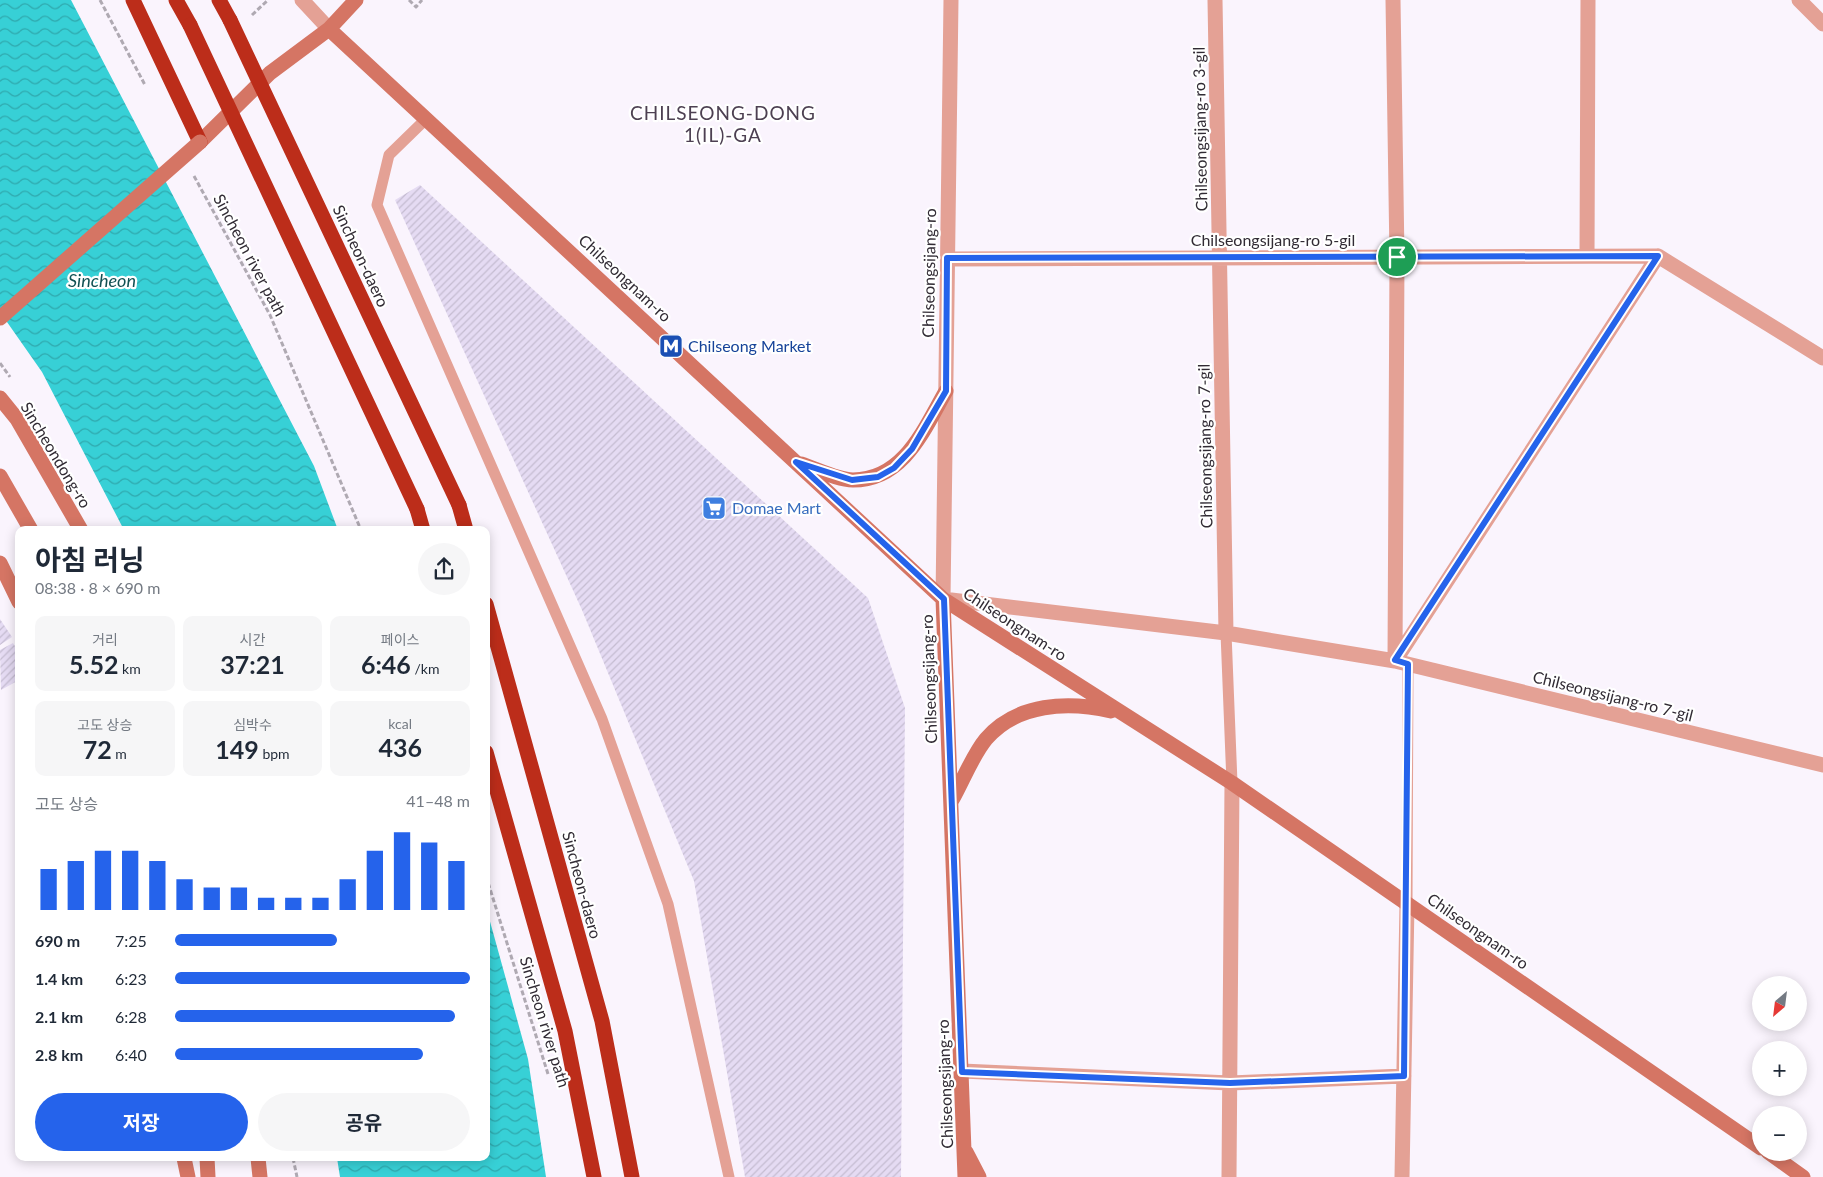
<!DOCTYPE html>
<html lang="ko">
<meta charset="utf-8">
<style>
:root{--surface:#fff;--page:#f6f6f7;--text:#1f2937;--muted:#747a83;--accent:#2563eb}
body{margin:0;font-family:Lato,"Noto Sans KR",sans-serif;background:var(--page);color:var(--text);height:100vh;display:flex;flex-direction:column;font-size:19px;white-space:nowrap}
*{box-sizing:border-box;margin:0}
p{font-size:16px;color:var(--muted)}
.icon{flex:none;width:28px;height:28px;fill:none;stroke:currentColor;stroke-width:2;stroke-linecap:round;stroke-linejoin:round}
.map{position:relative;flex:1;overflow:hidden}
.drawer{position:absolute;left:15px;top:526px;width:475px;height:635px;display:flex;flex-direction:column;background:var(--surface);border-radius:10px;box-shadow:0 2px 12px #0003}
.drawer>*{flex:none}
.needle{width:32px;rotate:208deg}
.controls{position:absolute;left:1752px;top:976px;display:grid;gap:10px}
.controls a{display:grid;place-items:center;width:55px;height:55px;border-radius:50%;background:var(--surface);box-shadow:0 2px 12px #0003;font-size:25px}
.pin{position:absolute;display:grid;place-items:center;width:42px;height:42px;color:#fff;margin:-21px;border:2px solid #fff;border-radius:50%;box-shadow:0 1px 5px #0007}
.round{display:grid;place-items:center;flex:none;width:52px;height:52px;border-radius:26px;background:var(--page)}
.headline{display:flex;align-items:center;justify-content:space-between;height:85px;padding:0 20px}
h1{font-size:28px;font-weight:700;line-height:38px}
.metrics{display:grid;grid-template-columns:repeat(3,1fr);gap:8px;height:85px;padding:5px 20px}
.metrics div{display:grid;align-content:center;border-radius:10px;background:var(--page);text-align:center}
.metrics b{font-size:25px;font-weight:700}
.metrics small{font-size:14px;font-weight:400}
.metrics p{font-size:14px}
.chart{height:140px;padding:10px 20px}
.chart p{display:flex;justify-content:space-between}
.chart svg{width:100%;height:90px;margin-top:5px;stroke:var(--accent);stroke-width:6}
.action{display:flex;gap:10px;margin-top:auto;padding:10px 20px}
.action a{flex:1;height:58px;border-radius:30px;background:var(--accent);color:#fff;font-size:20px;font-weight:700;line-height:58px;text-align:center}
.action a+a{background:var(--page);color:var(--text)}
ul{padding:0 20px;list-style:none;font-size:16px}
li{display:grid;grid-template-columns:80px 60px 1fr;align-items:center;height:38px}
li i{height:12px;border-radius:6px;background:var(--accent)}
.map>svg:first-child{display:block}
.water{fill:url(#water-waves)}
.building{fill:url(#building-hatch)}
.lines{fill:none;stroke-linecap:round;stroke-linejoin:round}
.path{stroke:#afa9b2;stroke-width:3;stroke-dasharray:5 2.5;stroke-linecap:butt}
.lane{stroke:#e4a195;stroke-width:11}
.street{stroke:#e4a195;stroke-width:15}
.secondary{stroke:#d57564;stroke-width:15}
.highway{stroke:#bc2d1a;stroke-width:15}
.secondary-bridge{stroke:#d57564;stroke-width:15}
.highway-bridge{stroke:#bc2d1a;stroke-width:15}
.route-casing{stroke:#fff;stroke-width:10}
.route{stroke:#2563eb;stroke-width:6}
.labels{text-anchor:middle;stroke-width:4.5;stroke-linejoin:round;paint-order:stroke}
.street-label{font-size:16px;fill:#312b34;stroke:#fff}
.transit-label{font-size:16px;fill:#164399;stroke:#fff;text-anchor:start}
.shop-label{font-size:16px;fill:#366cbe;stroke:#fff;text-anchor:start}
.water-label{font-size:18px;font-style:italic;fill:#125154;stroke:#fff}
.quarter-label{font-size:19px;letter-spacing:1px;fill:#4d4052;stroke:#fff}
</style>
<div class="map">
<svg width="1823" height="1177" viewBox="0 0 1823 1177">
<defs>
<pattern id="water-waves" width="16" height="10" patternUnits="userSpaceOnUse" patternTransform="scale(1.25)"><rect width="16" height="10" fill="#37d0d6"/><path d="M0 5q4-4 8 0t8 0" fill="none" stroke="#2fa9ae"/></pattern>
<pattern id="building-hatch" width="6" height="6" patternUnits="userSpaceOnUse" patternTransform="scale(1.25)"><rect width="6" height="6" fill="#e5dbf3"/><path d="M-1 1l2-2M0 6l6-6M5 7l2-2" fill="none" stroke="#c5bcd1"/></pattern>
</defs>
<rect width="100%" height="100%" fill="#faf4fd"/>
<path class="water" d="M0,0h71l243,466 24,64h-214l-82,-158 -42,-60z
M486,907l42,152 18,118h-206l-3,-19h149z"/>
<path class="building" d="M420,185l448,413 37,110 -4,469h-156l-51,-296 -112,-271 -187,-410z
M0,619l12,18 -12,8z
M13,643l6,10v27l-18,10 -1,-40z"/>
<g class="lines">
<path class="path" d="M100,0l45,85
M409,0l7,7 6,-7
M252,15l16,-15
M194,176l76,139 91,215
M0,363l10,14
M486,876l62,198
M293,1158l4,19"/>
<path class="lane" d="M427,118l-38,37 -12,50 225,514 66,185 61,273
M1226,633l6,150
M1407,904l1,-240"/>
<path class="street" d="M302,0l27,29
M951,0l-8,599 283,34 169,28 428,104
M1215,0l11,633
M1393,0l4,257 -2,404
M1799,0l24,24
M1587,256l1,-256
M947,259l711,-3 165,102
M1395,661l263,-405
M962,1071l268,12 174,-7
M1229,1177l3,-394
M1402,1177l5,-273"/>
<path class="secondary" d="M329,29l614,570 289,184 529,365
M200,142l70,-69 59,-44 27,-29
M0,398l17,21 64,111
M801,464c16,5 36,16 52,16 51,0 71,-51 93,-89
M0,476l31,54
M0,563l19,39
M943,599l22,578
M952,800c11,-19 20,-44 34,-61 31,-36 82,-38 125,-28
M966,1152l13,25
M1768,1152l35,25
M184,1158l4,19
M207,1158l1,19
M258,1158l2,19"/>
<path class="highway" d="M133,0l67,142
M176,0l14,25
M219,0l11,20
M459,505l7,25
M417,509l6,21
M486,604l116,417 30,156
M486,752l79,279 29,146"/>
<path class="secondary-bridge" d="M0,318l200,-176"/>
<path class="highway-bridge" d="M230,20l229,485
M190,25l227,484"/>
</g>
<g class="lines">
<g class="route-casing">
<path id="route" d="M1658,256l-263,404 13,4 -4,412 -174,7 -268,-11 -18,-473 -148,-137 56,18 26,-3 16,-9 18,-19 34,-58 1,-133z"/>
</g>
<use href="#route" class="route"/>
</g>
<defs>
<g id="metro-square" transform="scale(1.25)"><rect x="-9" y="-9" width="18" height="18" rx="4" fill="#1a4fb4" stroke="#fff"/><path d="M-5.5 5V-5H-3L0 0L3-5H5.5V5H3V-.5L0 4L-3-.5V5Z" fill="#fff"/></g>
<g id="supermarket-square" transform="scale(1.25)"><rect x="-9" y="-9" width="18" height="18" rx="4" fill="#3f7fe0" stroke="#fff"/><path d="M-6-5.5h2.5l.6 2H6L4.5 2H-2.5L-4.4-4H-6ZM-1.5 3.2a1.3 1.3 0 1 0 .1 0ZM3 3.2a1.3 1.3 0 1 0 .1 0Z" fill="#fff"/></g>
</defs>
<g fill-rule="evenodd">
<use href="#metro-square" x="671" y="346"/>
<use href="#supermarket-square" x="714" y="508"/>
</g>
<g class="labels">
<g class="street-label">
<text transform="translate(1200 129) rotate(-91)" y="6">Chilseongsijang-ro 3-gil</text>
<text x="1273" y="246">Chilseongsijang-ro 5-gil</text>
<text transform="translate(250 255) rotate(62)" y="6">Sincheon river path</text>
<text transform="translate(361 256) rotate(65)" y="6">Sincheon-daero</text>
<text transform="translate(929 273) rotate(-89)" y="6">Chilseongsijang-ro</text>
<text transform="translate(625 278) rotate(43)" y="6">Chilseongnam-ro</text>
<text transform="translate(1205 446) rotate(-91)" y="6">Chilseongsijang-ro 7-gil</text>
<text transform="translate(56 455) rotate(59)" y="6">Sincheondong-ro</text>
<text transform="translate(1015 624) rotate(33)" y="6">Chilseongnam-ro</text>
<text transform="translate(929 679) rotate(-92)" y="6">Chilseongsijang-ro</text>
<text transform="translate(1613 696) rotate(14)" y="6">Chilseongsijang-ro 7-gil</text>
<text transform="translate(582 885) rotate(75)" y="6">Sincheon-daero</text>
<text transform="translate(1478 931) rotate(35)" y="6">Chilseongnam-ro</text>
<text transform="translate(545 1022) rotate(73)" y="6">Sincheon river path</text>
<text transform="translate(945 1084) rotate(-92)" y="6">Chilseongsijang-ro</text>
</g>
<g class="transit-label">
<text x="688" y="352">Chilseong Market</text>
</g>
<g class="shop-label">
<text x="732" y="514">Domae Mart</text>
</g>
<g class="water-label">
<text x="102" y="287">Sincheon</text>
</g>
<g class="quarter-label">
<text x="723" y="120">CHILSEONG-DONG<tspan x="723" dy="22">1(IL)-GA</tspan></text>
</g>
</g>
</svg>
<div class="controls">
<a><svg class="needle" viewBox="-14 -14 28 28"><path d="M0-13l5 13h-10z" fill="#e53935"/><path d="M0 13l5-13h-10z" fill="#747a83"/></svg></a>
<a>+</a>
<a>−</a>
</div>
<div class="pin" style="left:1397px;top:257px;background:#1e9e55"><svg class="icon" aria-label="arrive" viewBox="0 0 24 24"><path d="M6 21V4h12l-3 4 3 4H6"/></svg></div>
<section class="drawer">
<div class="headline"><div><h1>아침 러닝</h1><p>08:38 · 8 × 690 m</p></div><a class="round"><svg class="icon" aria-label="share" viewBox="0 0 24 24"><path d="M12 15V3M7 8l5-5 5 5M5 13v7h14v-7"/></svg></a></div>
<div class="metrics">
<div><p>거리</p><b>5.52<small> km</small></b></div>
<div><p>시간</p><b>37:21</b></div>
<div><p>페이스</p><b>6:46<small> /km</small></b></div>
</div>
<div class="metrics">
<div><p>고도 상승</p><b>72<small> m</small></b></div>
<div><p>심박수</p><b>149<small> bpm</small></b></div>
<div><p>kcal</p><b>436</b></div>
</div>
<div class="chart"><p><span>고도 상승</span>41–48 m</p>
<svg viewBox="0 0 160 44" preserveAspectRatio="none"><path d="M5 44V24M15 44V20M25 44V15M35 44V15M45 44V20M55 44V29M65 44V33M75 44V33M85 44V38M95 44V38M105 44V38M115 44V29M125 44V15M135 44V6M145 44V11M155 44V20"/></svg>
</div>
<ul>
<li><b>690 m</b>7:25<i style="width:55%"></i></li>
<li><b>1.4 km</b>6:23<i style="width:100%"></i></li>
<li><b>2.1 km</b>6:28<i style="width:95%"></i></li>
<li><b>2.8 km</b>6:40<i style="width:84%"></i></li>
</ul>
<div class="action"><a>저장</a><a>공유</a></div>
</section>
</div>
